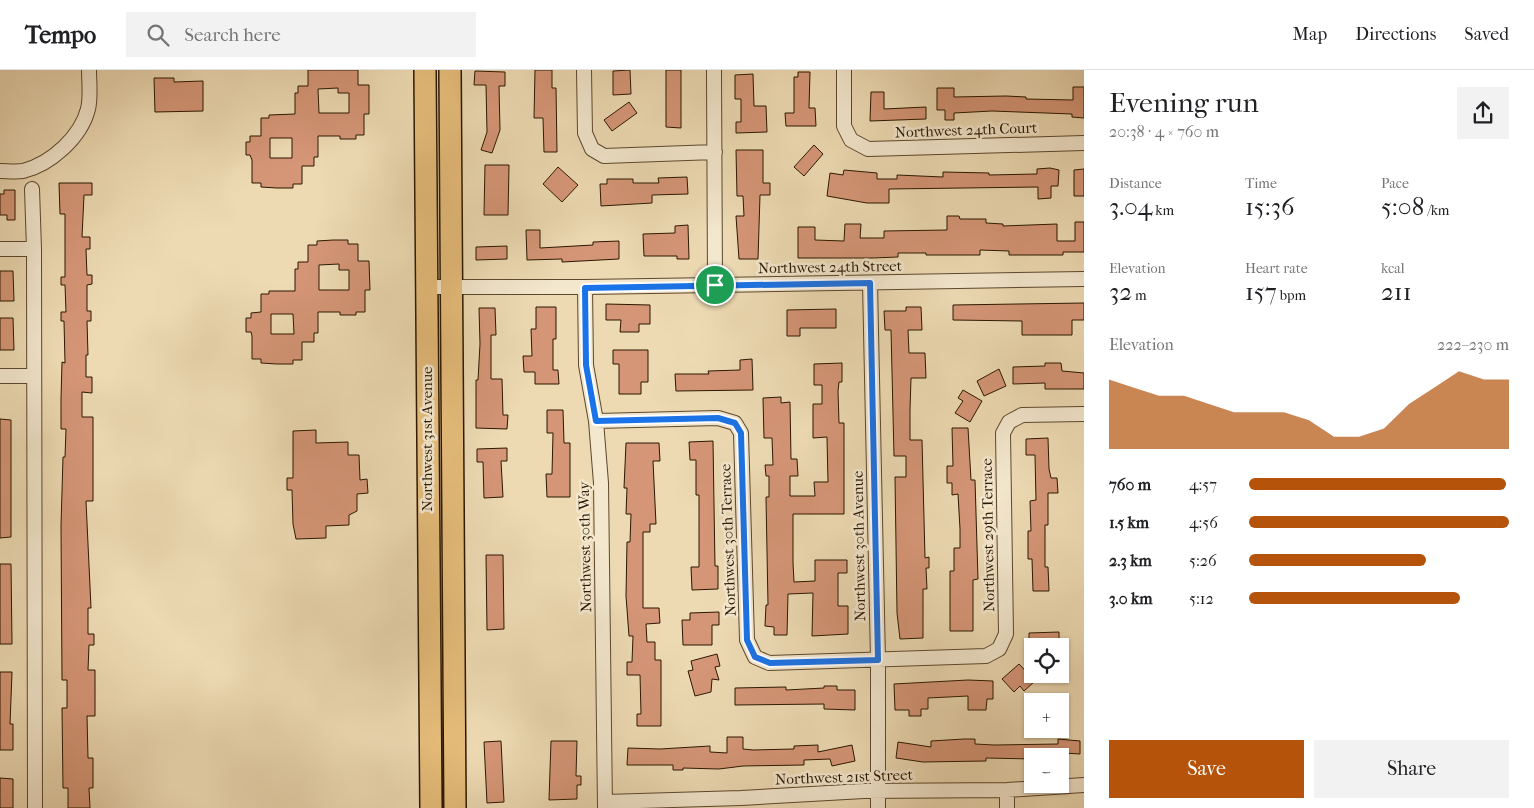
<!DOCTYPE html>
<meta charset="utf-8">
<style>
:root{--surface:#fff;--page:#f2f2f2;--text:#202124;--muted:#757577;--line:#e0e0e0;--accent:#b45309}
body{margin:0;font-family:"IM FELL French Canon",serif;background:var(--page);color:var(--text);height:100vh;display:flex;flex-direction:column;font-size:19px;white-space:nowrap}
*{box-sizing:border-box;margin:0}
p{font-size:16px;color:var(--muted)}
.icon{flex:none;width:28px;height:28px;fill:none;stroke:currentColor;stroke-width:2;stroke-linecap:round;stroke-linejoin:round}
.map{position:relative;flex:1;overflow:hidden}
.details{display:flex;flex-direction:column;background:var(--surface);width:450px}
.details>*{flex:none}
.fabs{position:absolute;left:1024px;top:568px;display:grid;gap:10px}
.fabs a{display:grid;place-items:center;width:45px;height:45px;border-radius:0px;background:var(--surface);box-shadow:0 1px 4px #0004;font-size:25px}
.pin{position:absolute;display:grid;place-items:center;width:42px;height:42px;color:#fff;margin:-21px;border:2px solid #fff;border-radius:50%;box-shadow:0 1px 5px #0007}
.round{display:grid;place-items:center;flex:none;width:52px;height:52px;border-radius:0px;background:var(--page)}
.summary{display:flex;align-items:center;justify-content:space-between;height:85px;padding:0 25px}
h1{font-size:28px;font-weight:600;line-height:38px}
.stats{display:grid;grid-template-columns:repeat(3,1fr);gap:8px;height:85px;padding:5px 25px}
.stats div{display:grid;align-content:center}
.stats b{font-size:25px;font-weight:600}
.stats small{font-size:14px;font-weight:400}
.stats p{font-size:14px}
.chart{height:140px;padding:10px 25px}
.chart p{display:flex;justify-content:space-between}
.chart svg{width:100%;height:90px;margin-top:5px;fill:var(--accent);opacity:.7}
.button{display:flex;gap:10px;margin-top:auto;padding:10px 25px}
.button a{flex:1;height:58px;border-radius:0px;background:var(--accent);color:#fff;font-size:20px;font-weight:600;line-height:58px;text-align:center}
.button a+a{background:var(--page);color:var(--text)}
ul{padding:0 25px;list-style:none;font-size:16px}
li{display:grid;grid-template-columns:80px 60px 1fr;align-items:center;height:38px}
li i{height:12px;border-radius:6px;background:var(--accent)}
header{display:flex;align-items:center;gap:30px;box-sizing:border-box;height:70px;padding:0 25px;background:var(--surface);border-bottom:1px solid var(--line)}
header strong{font-size:24px}
nav{display:flex;gap:28px;margin-inline-start:auto;font-size:18px}
.search{width:350px;height:45px;background:var(--page);display:flex;align-items:center;gap:12px;box-sizing:border-box;padding:0 18px;border-radius:0px;color:var(--muted);font-size:19px}
main{display:flex;flex:1;min-height:0}
.map>svg:first-child{display:block}
.building{fill:#d59677;stroke:#2b1700;fill-rule:evenodd}
.lines{fill:none;stroke-linecap:round;stroke-linejoin:round}
.street-casing{stroke:#5c482d;stroke-width:16}
.primary-casing{stroke:#2b1700;stroke-width:24}
.street{stroke:#f3e7ce;stroke-width:14}
.primary{stroke:#e6bd7a;stroke-width:21}
.route-casing{stroke:#fff;stroke-width:10}
.route{stroke:#1a73e8;stroke-width:6}
.labels{text-anchor:middle;stroke-width:5;stroke-linejoin:round;paint-order:stroke}
.street-label{font-size:15px;fill:#2b1700;stroke:#f3e7ce}
</style>
<header>
<strong>Tempo</strong>
<div class="search"><svg class="icon" aria-label="search" viewBox="0 0 24 24"><circle cx="10" cy="10" r="6"/><path d="M15 15l6 6"/></svg>Search here</div>
<nav><a>Map</a><a>Directions</a><a>Saved</a></nav>
</header>
<main>
<div class="map">
<svg width="1084" height="738" viewBox="0 0 1084 738">
<rect width="100%" height="100%" fill="#eddab3"/>
<filter id="stains"><feTurbulence type="fractalNoise" baseFrequency=".004" numOctaves="4"/><feColorMatrix values="0 0 0 0 .2 0 0 0 0 .09 0 0 0 0 .02 0 0 0 .5 -.17"/></filter>
<radialGradient id="worn" r=".72"><stop offset=".6" stop-color="#630" stop-opacity="0"/><stop offset="1" stop-color="#630" stop-opacity=".3"/></radialGradient>
<path class="building" d="M308,0h50v15h11v29h-5v21h-8v4h-16v-3h-22v21h-4v9h-12v18h-9v4h-16l-16,-1v-4h-9v-23l-2,-5h-4v-13h4v-6h11v-18h8v-3l26,-1v-21h3v-7h10zM338,18v5h11v20h-30l-1,-24zM270,68h22v20h-22z
M535,0h17v18h4l1,64h-13l-1,-34h-9z
M630,0l1,24 -18,1v-24z
M666,0h15v58l-15,-1z
M475,1l30,1v14h-6l1,44 -8,23 -11,-3 6,-18 -1,-47h-12z
M798,2h12l-1,36h6l1,18h-30l-1,-13h9v-36h4z
M753,4l1,32h12l1,26 -31,1v-11h5v-23h-6v-24z
M154,8h20v4l29,-1v30l-48,1z
M1073,17h11v31l-12,-1v-3l-80,-3 -38,2v7h-9v-10h-8v-22h17v9l52,-1 20,1v2l47,1z
M871,22h13v17l42,-2v12l-56,2z
M629,32l8,11 -25,18 -8,-11z
M814,75l9,9 -19,22 -10,-9z
M736,80h27v33h7v12h-10l-2,64h-19l-3,-43h8l-1,-20h-6z
M485,95h24l-1,50h-24z
M558,97l20,18 -16,17 -19,-18z
M1050,98l9,2 -1,16h-7v12l-13,1v-12l-149,2v14h-22l-40,-7 3,-23 13,2 1,-5 33,3v6h20v-4l46,2v-5l46,1v2l48,-1v-5z
M1084,99v27h-10v-26z
M687,107l1,17 -36,1v8l-51,3 -1,-22h7v-5h26v4h26l-1,-5z
M59,113h33v12h-8l-2,42h8v12h-4l1,26h5v9l-5,1v26h4v10h-4l1,34h-2v22h6v16l-10,-1v25h11v84h-7l5,107h-3v26h6v11h-5l-1,25h7v46h-8l1,42h5v30h-4l1,20h-22v-20h-5l-1,-80h5v-28h-5l-1,-154 2,-69h2l1,-28h-5v-30l1,-37 3,1 -1,-42h-3v-9h5l-1,-27h-4v-8h4v-63h-5z
M4,120h11v30h-8v-5h-7v-21h4z
M947,146h12l1,3h26v4l17,1v2l54,-2v17h18v-19h9v30h-21v3h-54v-4l-29,-1v5h-54v-2h-28v4l-26,1h-74v-31h17v13l29,1 1,-17h16l-1,14h24v-7l63,-1z
M688,155l1,34h-12v-3h-33l-1,-22 32,-1v-7z
M526,160h14v18l53,-3v-3l26,-1v18l-57,3v-3l-35,1z
M333,170h15v4h10v17h11l1,29h-5v22h-9v3h-16v-3h-22v21h-4v9h-12v18h-9v4h-16l-16,-1v-4h-9v-23l-1,-4h-5v-14h5v-5l10,-1v-18h8v-3h26v-22h3v-7h10v-17h9v-4zM339,194v6h10v20h-30v-25zM271,244h22l1,20h-23z
M507,176v13l-31,1v-13z
M0,201h13l1,30h-14z
M1084,233v17h-12v15h-50v-14l-69,-1v-15z
M606,234l44,1v19h-11v8h-19l1,-12h-15z
M536,237h20v32h-3v31h5l1,14h-24v-12h-11l-1,-16h9l-1,-27h5z
M906,237h15l1,23h-14l1,23h16l1,25h-15l-1,32v30h12l3,118 4,-1v11h-3l1,21h-4v49l-23,1 -3,-26 -2,-136h11v-21h-12l-3,-126h-6l-1,-19h22z
M479,238h16l1,27h-5v44h11l1,36h5l-1,14 -31,-1v-48h2l2,-36z
M836,239v19h-36v8h-13v-26z
M0,248h13l1,32h-14z
M613,280h35v32h-7v12h-22v-30h-6z
M752,289l1,31 -77,1 -1,-17h34l-1,-3 32,-1v-10z
M842,293v19h-3l-1,9 1,32h5v91h-51v49l1,19 21,-1v-21h32v13h-9v33h10v28l-36,2 1,-43 -25,1 -1,41h-13v-8l-9,-1 1,-21h2l-2,-108h3v-21h-3l-1,-11h8l-1,-27h-8l-1,-40 18,-1v6l9,-1 1,57h6l1,17h-8v20h25l-1,-14h14l-1,-45 -14,1v-34h9v-19h-8v-21z
M1045,293h16l1,8 22,2v16h-39v-6l-32,1v-17l32,-1z
M999,299l7,17 -22,10 -7,-15z
M963,320l19,11 -12,21 -15,-9 8,-12 -5,-3z
M547,340h16l1,33h6v54h-23l-1,-23h6l1,-41h-6z
M0,349l11,1v117l-11,1z
M952,358h16l3,52h4l3,99 -5,1v51h-23v-60h4v-23h6v-19l-2,-35 -6,1v-12h-5v-17h6z
M316,360v13l32,-1v13h11l1,25 7,-1 1,14 -11,1v17l-8,4v10l-23,1v12l-30,1 -3,-15 -1,-34h-5v-12h6v-47z
M1048,368l1,31 2,9h6l1,15h-10v32h-3v42h3l1,24h-16l-1,-32h-4v-28h3l-1,-30 6,-1 -1,-45h-9v-16z
M713,371l2,125h3v23l-26,1 -1,-23h8v-72h-3v-35h-6l-1,-18z
M626,373h33l1,18h-7l3,63h-6v8h-7v76h16l1,15 -14,1 1,18h8v18h6v66h-24v-12h4l-1,-39h-13v-13h5l1,-26h-4l-3,-40 1,-54h3l1,-28h-5l1,-26h-3z
M507,378v13h-6l2,36 -19,1 -1,-36h-6v-13z
M486,485h17l1,74 -17,1z
M0,494h11l1,80h-12z
M719,542v13h-7v20h-29l-1,-25h8v-7z
M1059,562v13l-30,1v-13z
M717,584l3,12 -5,1 4,13 -7,-1 -1,13 -16,4 -7,-25 5,-1 -2,-9z
M1019,594l16,17 -11,10 -4,-5 -6,6 -12,-13z
M0,602h12l-2,52h3v26h-13z
M968,610l25,1v18h-6l-1,11h-18v-14l-40,2v11h-7v7h-12v-6h-14l-1,-26z
M824,616h13v4h18v20l-31,-1v-5l-89,1v-17l51,-1v3l38,-2z
M727,667h16v12l10,1 41,-1v-3l24,-1v7l34,-7 3,16 -23,5 -2,-7 -26,1v5l-61,1 -24,3 -36,-1v2h-10v-5h-46l1,-17 32,1 50,-3v6l17,1z
M964,669h11v5l19,1 64,-1v-5l22,2v13l-35,-2v4h-13v3l-46,-1v3l-63,1 -27,-4 2,-16 33,5v-6z
M501,671l3,61 -17,1 -3,-61z
M551,671h26l-1,35h5v9h-4v14l-28,1z
M0,708l13,1v29h-13z"/>
<g class="lines">
<g class="street-casing">
<path id="street" d="M584,0l1,63 7,16 12,7 111,-4
M714,0l1,215
M844,0v56l7,14 17,9 216,-6
M0,101c7,0 16,1 23,0 28,-7 58,-34 65,-62 3,-12 1,-27 1,-39
M32,119l2,60 1,559
M0,179h34
M870,213l8,377v148
M427,217h158l499,-8
M585,217l1,78 10,56 5,62 4,325
M0,306h33
M596,351l122,-3 17,5 6,10 6,207 8,17 14,6 217,-7 13,-7 7,-15 -3,-201 6,-11 13,-7 62,-1
M1007,720v18
M605,732l136,-4 123,-7 143,-1 77,-5"/>
</g>
<g class="primary-casing">
<path id="primary" d="M425,0l6,738
M450,0l5,738"/>
</g>
<use href="#street" class="street"/>
<use href="#primary" class="primary"/>
</g>
<g class="lines">
<g class="route-casing">
<path id="route" d="M870,213l8,377 -108,3 -15,-6 -8,-17 -6,-207 -6,-10 -17,-5 -122,3 -10,-56 -1,-77z"/>
</g>
<use href="#route" class="route"/>
</g>
<g class="labels">
<g class="street-label">
<text transform="translate(966 60) rotate(-2)" y="5">Northwest 24th Court</text>
<text transform="translate(830 197) rotate(-1)" y="5">Northwest 24th Street</text>
<text transform="translate(427 369) rotate(-90)" y="5">Northwest 31st Avenue</text>
<text transform="translate(988 465) rotate(-91)" y="5">Northwest 29th Terrace</text>
<text transform="translate(728 470) rotate(-92)" y="5">Northwest 30th Terrace</text>
<text transform="translate(859 476) rotate(-91)" y="5">Northwest 30th Avenue</text>
<text transform="translate(585 477) rotate(-91)" y="5">Northwest 30th Way</text>
<text transform="translate(844 707) rotate(-2)" y="5">Northwest 21st Street</text>
</g>
</g>
<rect width="100%" height="100%" filter="url(#stains)"/>
<rect width="100%" height="100%" fill="url(#worn)"/>
</svg>
<div class="fabs">
<a><svg class="icon" aria-label="locate" viewBox="0 0 24 24"><circle cx="12" cy="12" r="6"/><path d="M12 2v4M12 18v4M2 12h4M18 12h4"/></svg></a>
<a>+</a>
<a>−</a>
</div>
<div class="pin" style="left:715px;top:215px;background:#1e9e55"><svg class="icon" aria-label="arrive" viewBox="0 0 24 24"><path d="M6 21V4h12l-3 4 3 4H6"/></svg></div>
</div>
<section class="details">
<div class="summary"><div><h1>Evening run</h1><p>20:38 · 4 × 760 m</p></div><a class="round"><svg class="icon" aria-label="share" viewBox="0 0 24 24"><path d="M12 15V3M7 8l5-5 5 5M5 13v7h14v-7"/></svg></a></div>
<div class="stats">
<div><p>Distance</p><b>3.04<small> km</small></b></div>
<div><p>Time</p><b>15:36</b></div>
<div><p>Pace</p><b>5:08<small> /km</small></b></div>
</div>
<div class="stats">
<div><p>Elevation</p><b>32<small> m</small></b></div>
<div><p>Heart rate</p><b>157<small> bpm</small></b></div>
<div><p>kcal</p><b>211</b></div>
</div>
<div class="chart"><p><span>Elevation</span>222–230 m</p>
<svg viewBox="0 0 160 44" preserveAspectRatio="none"><path d="M0 44V10L10 14L20 18L30 18L40 22L50 26L60 26L70 26L80 30L90 38L100 38L110 34L120 22L130 14L140 6L150 10L160 10V44z"/></svg>
</div>
<ul>
<li><b>760 m</b>4:57<i style="width:99%"></i></li>
<li><b>1.5 km</b>4:56<i style="width:100%"></i></li>
<li><b>2.3 km</b>5:26<i style="width:68%"></i></li>
<li><b>3.0 km</b>5:12<i style="width:81%"></i></li>
</ul>
<div class="button"><a>Save</a><a>Share</a></div>
</section>
</main>
